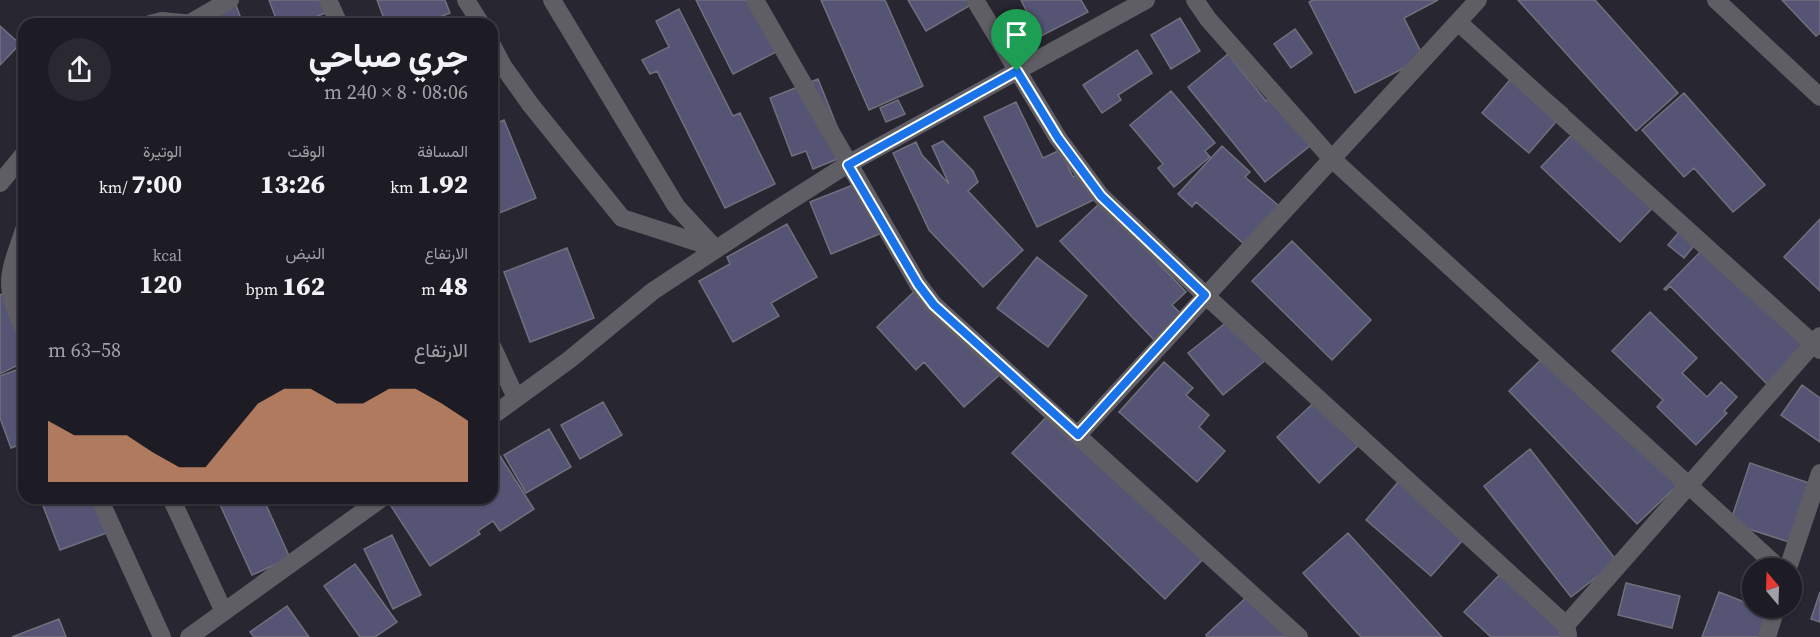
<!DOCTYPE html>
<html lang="ar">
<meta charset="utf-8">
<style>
:root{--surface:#1d1c25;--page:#2a2932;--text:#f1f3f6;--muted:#a0a1a7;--line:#3b3a42;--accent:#efa378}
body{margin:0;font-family:"Source Serif 4",Vazirmatn,serif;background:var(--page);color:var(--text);direction:rtl;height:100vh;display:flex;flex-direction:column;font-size:22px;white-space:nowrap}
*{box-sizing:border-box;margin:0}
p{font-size:20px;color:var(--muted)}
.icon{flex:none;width:33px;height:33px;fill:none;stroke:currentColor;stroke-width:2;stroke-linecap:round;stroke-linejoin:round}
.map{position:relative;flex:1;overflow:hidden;direction:ltr}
.side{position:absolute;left:18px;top:18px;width:480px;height:486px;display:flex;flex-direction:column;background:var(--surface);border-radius:18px;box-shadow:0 2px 4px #0004,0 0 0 2px var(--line);direction:rtl}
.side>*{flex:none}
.needle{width:39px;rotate:341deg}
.buttons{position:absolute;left:1742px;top:558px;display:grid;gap:12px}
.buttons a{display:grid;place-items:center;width:60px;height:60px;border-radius:50%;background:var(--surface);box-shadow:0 2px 4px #0004,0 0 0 2px var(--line);font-size:30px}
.pin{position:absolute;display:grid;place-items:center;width:51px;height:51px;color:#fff;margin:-62px -26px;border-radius:50% 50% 50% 0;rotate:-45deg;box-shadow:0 0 6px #0007}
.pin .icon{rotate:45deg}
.round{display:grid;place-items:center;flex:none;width:63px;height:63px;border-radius:32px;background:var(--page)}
.head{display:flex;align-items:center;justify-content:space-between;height:102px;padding:0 30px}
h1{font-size:33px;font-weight:800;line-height:45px}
.metrics{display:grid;grid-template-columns:repeat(3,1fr);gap:9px;height:102px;padding:6px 30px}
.metrics div{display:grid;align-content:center}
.metrics b{font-size:26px;font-weight:800}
.metrics small{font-size:16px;font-weight:400}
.metrics p{font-size:16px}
.chart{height:168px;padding:12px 30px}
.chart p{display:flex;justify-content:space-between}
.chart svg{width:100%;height:108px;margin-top:6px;fill:var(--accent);opacity:.7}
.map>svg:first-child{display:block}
.building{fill:#555474;stroke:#70707d;stroke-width:1.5}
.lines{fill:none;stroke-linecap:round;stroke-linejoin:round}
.minor{stroke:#5e5e64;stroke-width:18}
.route-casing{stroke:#fff;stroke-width:12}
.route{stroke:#1a73e8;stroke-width:8}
</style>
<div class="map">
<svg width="1820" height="637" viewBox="0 0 1820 637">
<rect width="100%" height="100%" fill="#272631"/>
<path class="building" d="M234,0l9,24h-67z
M269,0h63l4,9 -39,15h-19z
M377,0h68l5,13 -28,11h-36z
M696,0h62l24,49 -49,25z
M821,0h64l38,86 -54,24z
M908,0h67l1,2 -50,29z
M1021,0h60l7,12 -49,25z
M1313,0h125l-34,18 20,40 -69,35 -46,-91z
M1518,0h77l83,93 -42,38z
M1782,0h38v33l-4,3z
M679,9l54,107 7,-3 35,71 -50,24 -68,-137 -7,3 -8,-14 27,-13 -13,-26z
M1180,18l20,33 -29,18 -20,-34z
M0,26l20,18 -20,21z
M1295,29l17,24 -21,15 -17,-24z
M1137,50l15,23 -34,22 3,5 -19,13 -19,-28z
M1228,54l38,47 14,-11 31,55 -46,37 -77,-95z
M1519,69l48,40 -38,44 -47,-40z
M818,79l22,55 5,22 -32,13 -7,-18 -14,5 -22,-58z
M1171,91l44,52 -10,8 5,6 -36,30 -16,-19 5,-4 -33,-39z
M1684,93l81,92 -32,27 -39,-44 -10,9 -42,-47z
M898,100l7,14 -19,8 -6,-14z
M1016,102l27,56 17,-8 13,27 14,-7 13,27 -63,30 -53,-110z
M504,120l32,78 -44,18v-91z
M1582,124l79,75 -41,43 -79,-75z
M943,141l30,30 5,11 -10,9 55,59 -40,37 -54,-57 -36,-77 23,-11 6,13 27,29 -17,-38z
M1222,146l28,26 -5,5 34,29 -35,38 -48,-42 -4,5 -14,-13z
M863,181l21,51 -53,22 -21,-52z
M1101,202l85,90 -14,13 12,12 -28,25 -96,-101z
M1820,219v72l-36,-34z
M787,224l30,53 -46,26 8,13 -46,26 -34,-61 31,-17 -3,-7z
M1686,224l15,13 -17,21 -16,-13z
M1292,241l79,79 -39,40 -80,-79z
M1706,246l101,101 -39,38 -98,-99 -4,4 -2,-1z
M567,248l27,70 -64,24 -26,-70z
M1037,257l50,39 -39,51 -51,-39z
M924,282l81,88 -41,37 -40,-45 -8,8 -39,-43z
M11,289l13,28v45l-24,12v-79z
M1650,312l47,46 -15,15 25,24 14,-15 16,15 -13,14 3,2 -31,32 -39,-38 6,-7 -51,-49z
M1233,317l34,42 -44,36 -35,-42z
M1550,351l129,133 -42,40 -128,-133z
M1164,362l29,26 -7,7 23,20 -10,12 26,24 -28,31 -78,-70z
M24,367v76l-13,5 -11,-30v-42z
M1802,385l18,13v44l-39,-27z
M1320,397l42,45 -43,41 -42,-46z
M603,402l19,33 -42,24 -19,-34z
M1054,409l153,146 -42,44 -153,-146z
M549,429l22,38 -45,26 -22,-38z
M1530,449l87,112 -46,36 -87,-111z
M500,456l34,53 -34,22 -7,-10 -15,10 2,3 -50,32 -39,-60 13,-8h88v-36z
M1750,463l59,20 -20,59 -59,-19z
M1404,475l66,57 -39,44 -65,-56z
M40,498h60l12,33 -52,19z
M217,498h46l27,60 -38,17z
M1348,533l94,104h-81l-58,-64z
M392,535l29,60 -28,14 -29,-60z
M355,564l42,58 -22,15h-15l-36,-51z
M1508,566l59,71h-76l-27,-25z
M1626,583l54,13 -8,32 -54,-13z
M1719,592l33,13v3l20,4 -9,25h-61z
M1820,592v30l-9,-3z
M1250,594l38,43h-81l-1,-2z
M287,606l22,31h-55l-4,-5z
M59,619l7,18h-54z"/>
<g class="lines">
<path class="minor" d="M328,0l11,24
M466,0l15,24
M552,0l124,206 38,41
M755,0l163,284 16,21 365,332
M975,0l83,138 43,58 104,99 361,330
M1195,0l13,19 123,139 448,410
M1716,0l104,97
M1458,22l362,328
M190,23l40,-23
M150,24l12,-3 31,3
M492,45l11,21 27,38 92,114 93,30
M0,183l24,-29
M24,230c-16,47 -21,53 0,100
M492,346l24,52
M492,416l77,-56 84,-69 118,-78 77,-49 298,-164
M1078,435l400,-435
M99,498l63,139
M171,498l53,114
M1788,568l32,-95
M1568,635l-2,-10 254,-289
M189,637l193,-139
M1767,637l9,-29"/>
</g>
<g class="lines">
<g class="route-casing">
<path id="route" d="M1017,71l41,67 43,58 104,99 -127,140 -144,-130 -16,-21 -70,-119z"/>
</g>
<use href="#route" class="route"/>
</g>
</svg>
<div class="buttons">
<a><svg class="needle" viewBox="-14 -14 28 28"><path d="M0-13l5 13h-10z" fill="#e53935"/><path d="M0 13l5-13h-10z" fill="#a0a1a7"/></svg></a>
</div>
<div class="pin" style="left:1017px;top:71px;background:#1e9e55"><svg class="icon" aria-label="arrive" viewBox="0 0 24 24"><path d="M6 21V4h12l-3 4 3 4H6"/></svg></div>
<section class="side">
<div class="head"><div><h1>جري صباحي</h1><p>08:06 · 8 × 240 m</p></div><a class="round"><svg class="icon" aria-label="share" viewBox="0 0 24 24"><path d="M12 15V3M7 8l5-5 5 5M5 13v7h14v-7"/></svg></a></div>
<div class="metrics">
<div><p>المسافة</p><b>1.92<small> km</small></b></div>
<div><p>الوقت</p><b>13:26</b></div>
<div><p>الوتيرة</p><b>7:00<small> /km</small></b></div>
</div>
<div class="metrics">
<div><p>الارتفاع</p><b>48<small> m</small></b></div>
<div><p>النبض</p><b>162<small> bpm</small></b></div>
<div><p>kcal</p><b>120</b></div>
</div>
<div class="chart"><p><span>الارتفاع</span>58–63 m</p>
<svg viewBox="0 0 160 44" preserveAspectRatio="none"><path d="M0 44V19L10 25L20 25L30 25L40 32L50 38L60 38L70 25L80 12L90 6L100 6L110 12L120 12L130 6L140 6L150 12L160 19V44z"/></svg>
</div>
</section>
</div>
